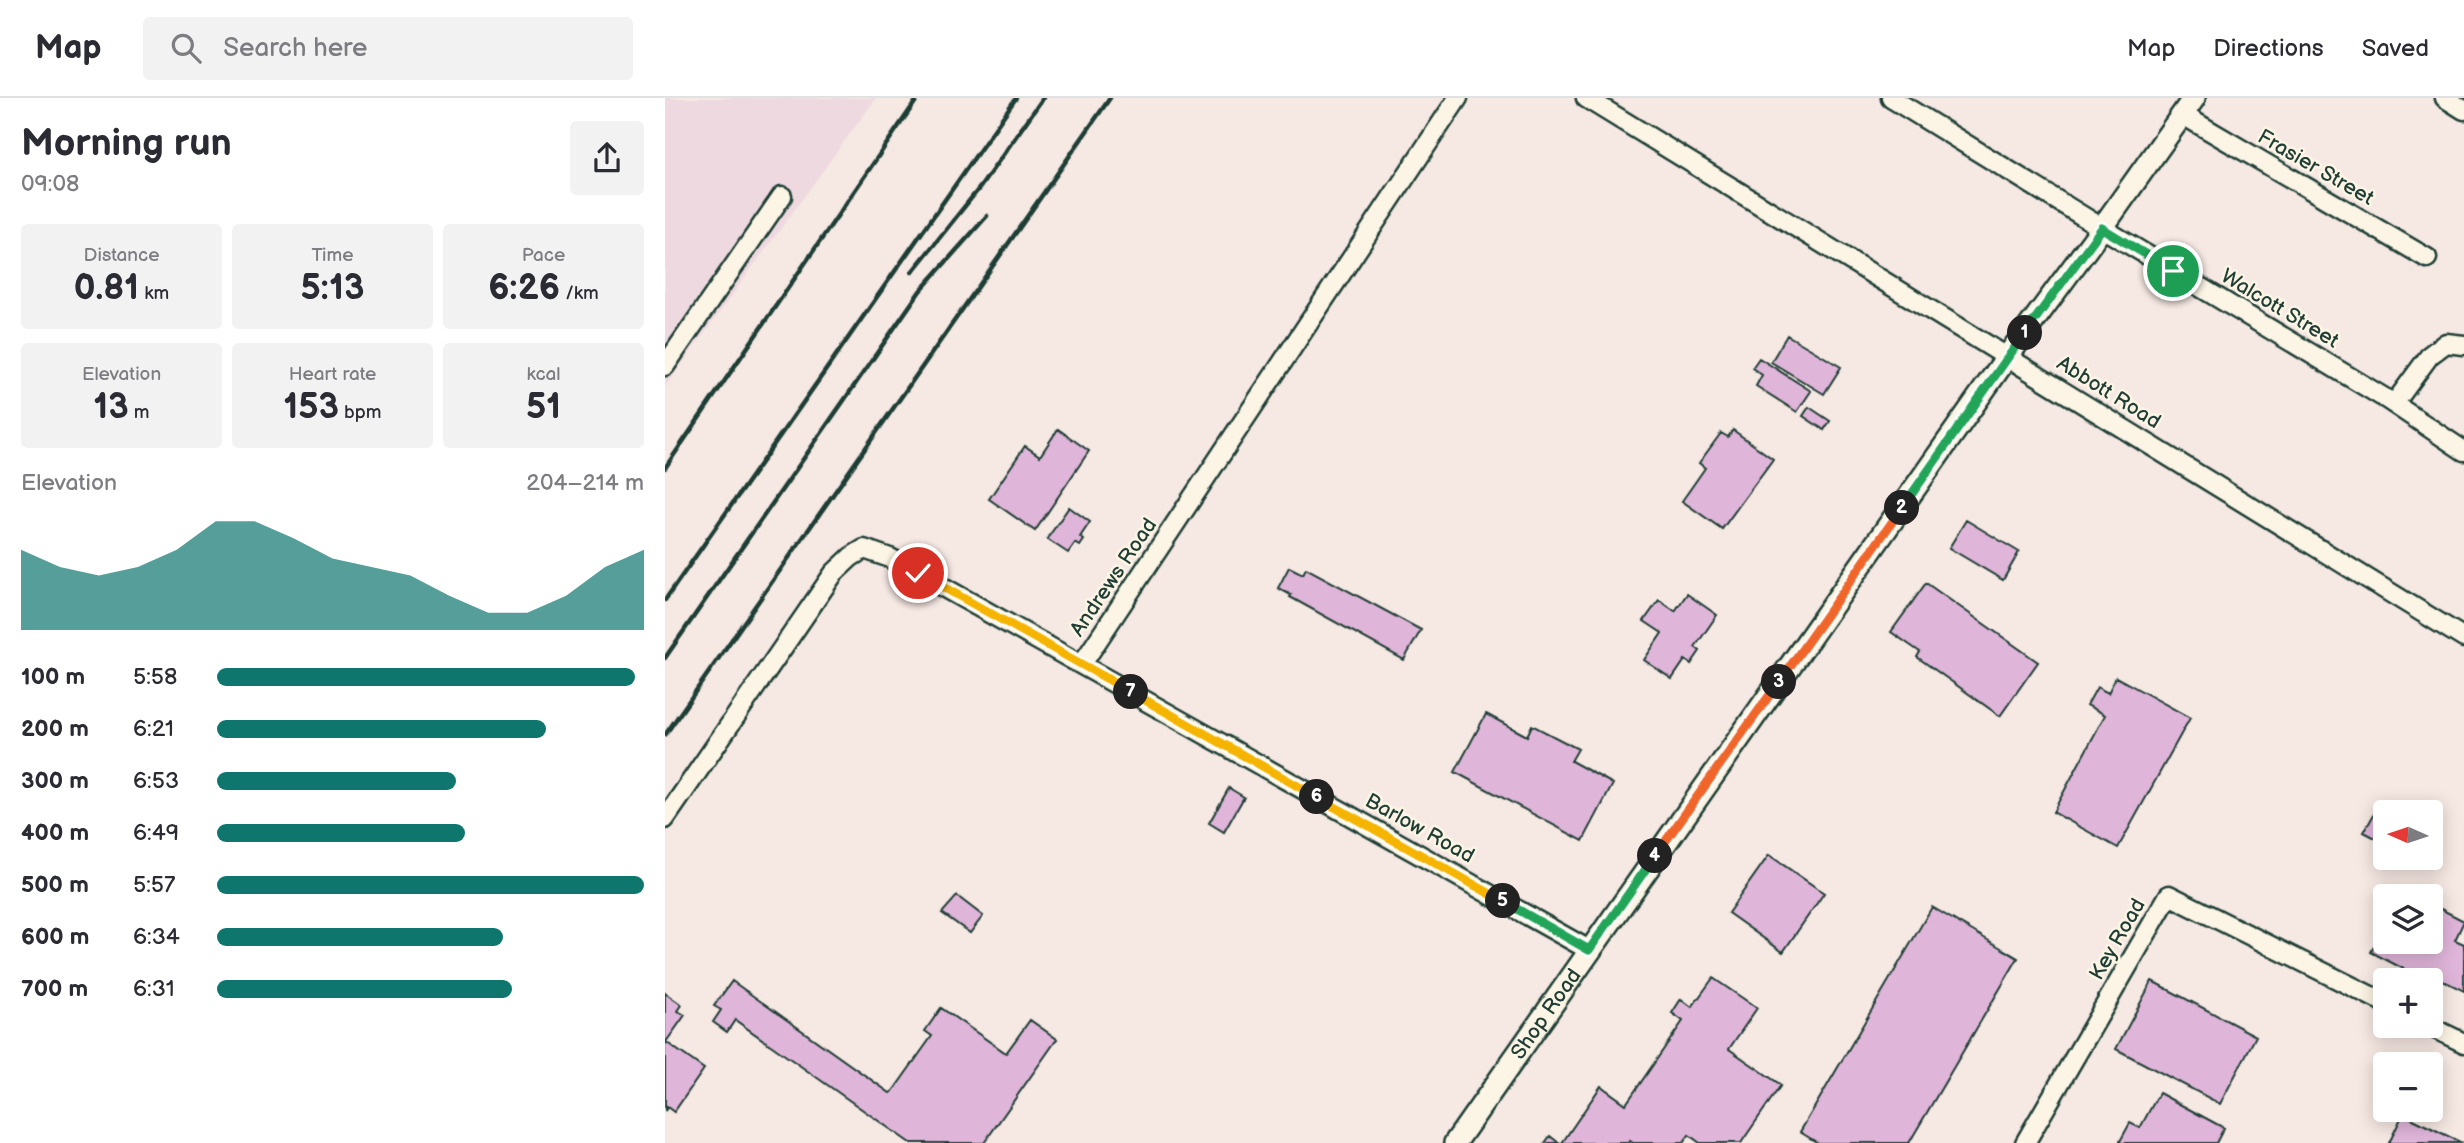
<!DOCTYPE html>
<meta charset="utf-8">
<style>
:root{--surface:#fff;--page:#f2f2f3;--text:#2b2b33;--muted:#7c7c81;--line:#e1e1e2;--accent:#0f766e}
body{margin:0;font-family:"Balsamiq Sans",sans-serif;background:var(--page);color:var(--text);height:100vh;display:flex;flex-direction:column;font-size:26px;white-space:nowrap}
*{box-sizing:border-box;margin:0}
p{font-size:23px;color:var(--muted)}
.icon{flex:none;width:38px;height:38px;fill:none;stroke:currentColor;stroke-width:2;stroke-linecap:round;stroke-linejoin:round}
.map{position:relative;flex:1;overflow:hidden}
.side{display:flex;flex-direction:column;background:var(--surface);width:665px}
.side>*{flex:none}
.needle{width:46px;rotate:273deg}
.fabs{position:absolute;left:1708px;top:702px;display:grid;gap:14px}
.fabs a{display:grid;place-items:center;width:70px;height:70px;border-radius:7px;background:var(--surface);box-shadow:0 4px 18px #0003;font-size:35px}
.pin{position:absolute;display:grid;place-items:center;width:60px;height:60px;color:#fff;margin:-30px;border:4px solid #fff;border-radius:50%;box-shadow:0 2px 7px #0007}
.km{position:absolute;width:35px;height:35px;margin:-18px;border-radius:50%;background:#222;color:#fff;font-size:19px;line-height:35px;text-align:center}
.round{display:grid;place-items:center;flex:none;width:74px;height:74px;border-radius:7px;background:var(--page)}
.head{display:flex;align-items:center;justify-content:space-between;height:119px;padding:0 21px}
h1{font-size:38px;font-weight:600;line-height:52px}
.metrics{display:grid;grid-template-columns:repeat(3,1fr);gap:10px;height:119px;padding:7px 21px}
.metrics div{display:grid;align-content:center;border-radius:7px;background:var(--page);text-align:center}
.metrics b{font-size:35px;font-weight:600}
.metrics small{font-size:19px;font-weight:400}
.metrics p{font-size:19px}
.chart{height:196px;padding:14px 21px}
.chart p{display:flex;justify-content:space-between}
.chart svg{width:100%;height:126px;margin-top:7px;fill:var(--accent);opacity:.7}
ul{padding:0 21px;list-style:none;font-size:23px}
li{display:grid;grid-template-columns:112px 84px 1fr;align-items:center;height:52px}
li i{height:18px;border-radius:9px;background:var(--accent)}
header{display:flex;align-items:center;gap:42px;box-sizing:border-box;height:98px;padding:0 35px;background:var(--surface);border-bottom:2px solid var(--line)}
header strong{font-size:33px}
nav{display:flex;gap:38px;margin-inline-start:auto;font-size:24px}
.search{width:490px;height:63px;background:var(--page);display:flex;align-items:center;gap:18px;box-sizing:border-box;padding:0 24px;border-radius:7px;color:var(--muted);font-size:26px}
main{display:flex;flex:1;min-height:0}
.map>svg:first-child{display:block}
.built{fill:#efd9e0}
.building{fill:#e0b5da;stroke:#1f3d34;stroke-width:2}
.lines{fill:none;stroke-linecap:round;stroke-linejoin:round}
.minor-casing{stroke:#1f3d34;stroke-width:23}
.tertiary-casing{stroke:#1f3d34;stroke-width:26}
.minor{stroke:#fcf5e5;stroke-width:18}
.tertiary{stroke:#fcf5e5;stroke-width:21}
.rail{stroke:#1f3d34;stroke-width:4.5}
.split-1-casing{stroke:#fff;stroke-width:14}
.split-2-casing{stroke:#fff;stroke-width:14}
.split-3-casing{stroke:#fff;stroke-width:14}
.split-4-casing{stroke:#fff;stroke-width:14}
.split-5-casing{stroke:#fff;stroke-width:14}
.split-6-casing{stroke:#fff;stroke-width:14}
.split-7-casing{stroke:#fff;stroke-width:14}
.split-8-casing{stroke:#fff;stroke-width:14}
.split-1{stroke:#22a559;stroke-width:9}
.split-2{stroke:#22a559;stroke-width:9}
.split-3{stroke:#f0652b;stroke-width:9}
.split-4{stroke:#f0652b;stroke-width:9}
.split-5{stroke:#22a559;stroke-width:9}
.split-6{stroke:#f5b400;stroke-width:9}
.split-7{stroke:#f5b400;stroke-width:9}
.split-8{stroke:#f5b400;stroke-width:9}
.labels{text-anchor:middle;stroke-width:5;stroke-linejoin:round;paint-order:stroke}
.street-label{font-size:21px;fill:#1f3d34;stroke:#fcf5e5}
</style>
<header>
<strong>Map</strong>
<div class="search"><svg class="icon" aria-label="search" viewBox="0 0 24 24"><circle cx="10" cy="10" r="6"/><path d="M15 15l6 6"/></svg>Search here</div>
<nav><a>Map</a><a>Directions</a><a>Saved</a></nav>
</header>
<main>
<section class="side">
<div class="head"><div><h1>Morning run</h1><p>09:08</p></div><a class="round"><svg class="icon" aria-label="share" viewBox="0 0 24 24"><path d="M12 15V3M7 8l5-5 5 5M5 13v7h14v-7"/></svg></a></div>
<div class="metrics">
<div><p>Distance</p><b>0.81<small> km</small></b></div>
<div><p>Time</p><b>5:13</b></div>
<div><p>Pace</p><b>6:26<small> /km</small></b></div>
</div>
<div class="metrics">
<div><p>Elevation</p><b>13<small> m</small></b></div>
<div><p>Heart rate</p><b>153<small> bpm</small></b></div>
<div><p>kcal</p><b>51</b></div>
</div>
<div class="chart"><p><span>Elevation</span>204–214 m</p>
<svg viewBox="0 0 160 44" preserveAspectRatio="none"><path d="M0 44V16L10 22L20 25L30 22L40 16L50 6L60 6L70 12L80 19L90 22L100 25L110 32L120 38L130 38L140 32L150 22L160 16V44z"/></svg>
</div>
<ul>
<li><b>100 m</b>5:58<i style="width:98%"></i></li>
<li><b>200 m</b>6:21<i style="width:77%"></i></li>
<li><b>300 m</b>6:53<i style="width:56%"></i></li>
<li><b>400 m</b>6:49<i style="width:58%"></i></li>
<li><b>500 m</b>5:57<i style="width:100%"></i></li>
<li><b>600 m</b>6:34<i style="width:67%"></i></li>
<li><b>700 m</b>6:31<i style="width:69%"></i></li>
</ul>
</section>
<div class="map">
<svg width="1799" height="1045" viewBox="0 0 1799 1045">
<rect width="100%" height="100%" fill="#f6e8e3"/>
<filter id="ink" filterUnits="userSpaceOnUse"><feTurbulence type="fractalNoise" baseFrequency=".0143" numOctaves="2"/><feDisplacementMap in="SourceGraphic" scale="14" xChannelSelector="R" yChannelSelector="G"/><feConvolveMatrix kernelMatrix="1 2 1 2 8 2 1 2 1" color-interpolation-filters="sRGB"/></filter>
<g filter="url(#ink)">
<path class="built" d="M0,0h211l-211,289z"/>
<path class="building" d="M1122,237l54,32 -17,27 -53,-32z
M1094,260l52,33 -14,21 -41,-26 6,-11 -10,-7z
M1144,309l21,14 -6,9 -21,-14z
M393,331l31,22 -54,80 -46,-32 36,-53 15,10z
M1068,332l40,29 -51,70 -40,-28 23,-33 -6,-5 22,-30 7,4z
M404,409l21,15 -10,15 4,3 -4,6 -5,-3 -7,10 -21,-14z
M1301,422l53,32 -16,28 -54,-32z
M624,469l14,7 3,-6 115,62 -17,30 -114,-63 1,-2 -13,-7z
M1261,485l112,79 -38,54 -83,-59 3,-5 -29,-20z
M1022,496l30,21 -22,32 5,4 -9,13 -6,-4 -13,19 -28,-19 18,-27 -18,-12 15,-21 16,11z
M1451,579l74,41 -72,130 -65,-36 52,-97 -18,-10 10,-18 11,6z
M821,616l41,22 5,-11 46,24 -7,12 42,23 -30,57 -128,-69z
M564,690l15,9 -20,35 -15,-9z
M1713,709l10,5h-3v31l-21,-11z
M1104,757l55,38 -41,59 -55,-39z
M1738,791l13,7h-16z
M292,798l26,20 -13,17 -28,-20z
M1766,806l33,17 -9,19 9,4v47l-26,-13 -3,7 -4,-2v-3h-6l-54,-28 14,-28v18h46z
M1267,809l86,51 -109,185h-91l-18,-11z
M1048,880l44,30 -28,41 52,36 -40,58h-41l-11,-8 -6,8h-50l-3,-2 -1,2h-67l39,-57 25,18 57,-83 -11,-8 9,-14 11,8z
M67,883l158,112 3,-2 39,-55 -7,-5 16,-23 65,45 24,-33 27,19 -73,104h-74l-175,-123 -8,12 -14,-10 8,-12 -7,-4z
M1487,883l104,55 -36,68 -104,-55z
M0,895l17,12 -4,6 7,4 -19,27 38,27 -30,43 -7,-5 -2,4z
M1494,995l65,35 -8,15h-97l11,-20 10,5z
M1738,1016l59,29h-73z
M885,1038l9,7h-14z"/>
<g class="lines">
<g class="minor-casing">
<path id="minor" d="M921,0l878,540
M1226,0l211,130 286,172 76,51
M1780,0l19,12
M1518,17l244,143
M0,268l117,-170
M1729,306l36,-49 16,-12 18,2
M417,566l376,-566
M0,721l169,-246 17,-16 13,-8 26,9 28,15 671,377
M1764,928l35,17
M1360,1045l144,-248 216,108"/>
</g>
<g class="tertiary-casing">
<g id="tertiary">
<path id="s1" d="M790,1045l552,-786 95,-129 92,-130"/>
</g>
</g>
<use href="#minor" class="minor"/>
<use href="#tertiary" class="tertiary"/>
<path class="rail" d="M247,174l69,-86 62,-88
M0,370l253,-370
M0,502l351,-502
M0,560l255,-367 67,-75
M0,637l445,-637"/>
</g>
</g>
<g class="lines" filter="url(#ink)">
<g class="split-1-casing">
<path id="split-1" d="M1360,235l77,-105 71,43"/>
</g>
<g class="split-2-casing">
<path id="split-2" d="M1237,410l123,-175"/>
</g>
<g class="split-3-casing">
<path id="split-3" d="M1114,584l123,-174"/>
</g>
<g class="split-4-casing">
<path id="split-4" d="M990,758l124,-174"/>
</g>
<g class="split-5-casing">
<path id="split-5" d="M838,803l86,49 66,-94"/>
</g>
<g class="split-6-casing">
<path id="split-6" d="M652,699l186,104"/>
</g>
<g class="split-7-casing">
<path id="split-7" d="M466,594l186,105"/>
</g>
<g class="split-8-casing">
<path id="split-8" d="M253,475l213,119"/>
</g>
<use href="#split-1" class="split-1"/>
<use href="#split-2" class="split-2"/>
<use href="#split-3" class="split-3"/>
<use href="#split-4" class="split-4"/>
<use href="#split-5" class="split-5"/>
<use href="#split-6" class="split-6"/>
<use href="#split-7" class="split-7"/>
<use href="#split-8" class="split-8"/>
</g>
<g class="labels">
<g class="street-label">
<text transform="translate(1651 69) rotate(30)" y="7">Frasier Street</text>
<text transform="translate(1615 210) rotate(31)" y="7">Walcott Street</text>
<text transform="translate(1444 294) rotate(32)" y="7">Abbott Road</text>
<text transform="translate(448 479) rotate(-56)" y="7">Andrews Road</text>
<text transform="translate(755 730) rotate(29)" y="7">Barlow Road</text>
<text transform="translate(1452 841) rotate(-60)" y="7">Key Road</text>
<text dy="7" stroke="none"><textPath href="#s1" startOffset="158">Shop Road</textPath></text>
</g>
</g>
</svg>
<div class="fabs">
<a><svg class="needle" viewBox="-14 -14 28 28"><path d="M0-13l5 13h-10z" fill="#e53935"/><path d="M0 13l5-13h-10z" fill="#7c7c81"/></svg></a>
<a><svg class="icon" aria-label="layers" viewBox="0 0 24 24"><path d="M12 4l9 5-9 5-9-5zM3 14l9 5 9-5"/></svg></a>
<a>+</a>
<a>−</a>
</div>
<div class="pin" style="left:1508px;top:173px;background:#1e9e55"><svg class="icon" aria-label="arrive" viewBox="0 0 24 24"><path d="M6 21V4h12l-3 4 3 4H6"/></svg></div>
<div class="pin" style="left:253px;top:475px;background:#d93025"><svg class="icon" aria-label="check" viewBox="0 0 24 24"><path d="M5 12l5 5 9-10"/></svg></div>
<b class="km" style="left:1360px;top:235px">1</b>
<b class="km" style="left:1237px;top:410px">2</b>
<b class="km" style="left:1114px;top:584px">3</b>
<b class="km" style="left:990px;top:758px">4</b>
<b class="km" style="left:838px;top:803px">5</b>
<b class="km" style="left:652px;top:699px">6</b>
<b class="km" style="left:466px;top:594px">7</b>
</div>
</main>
